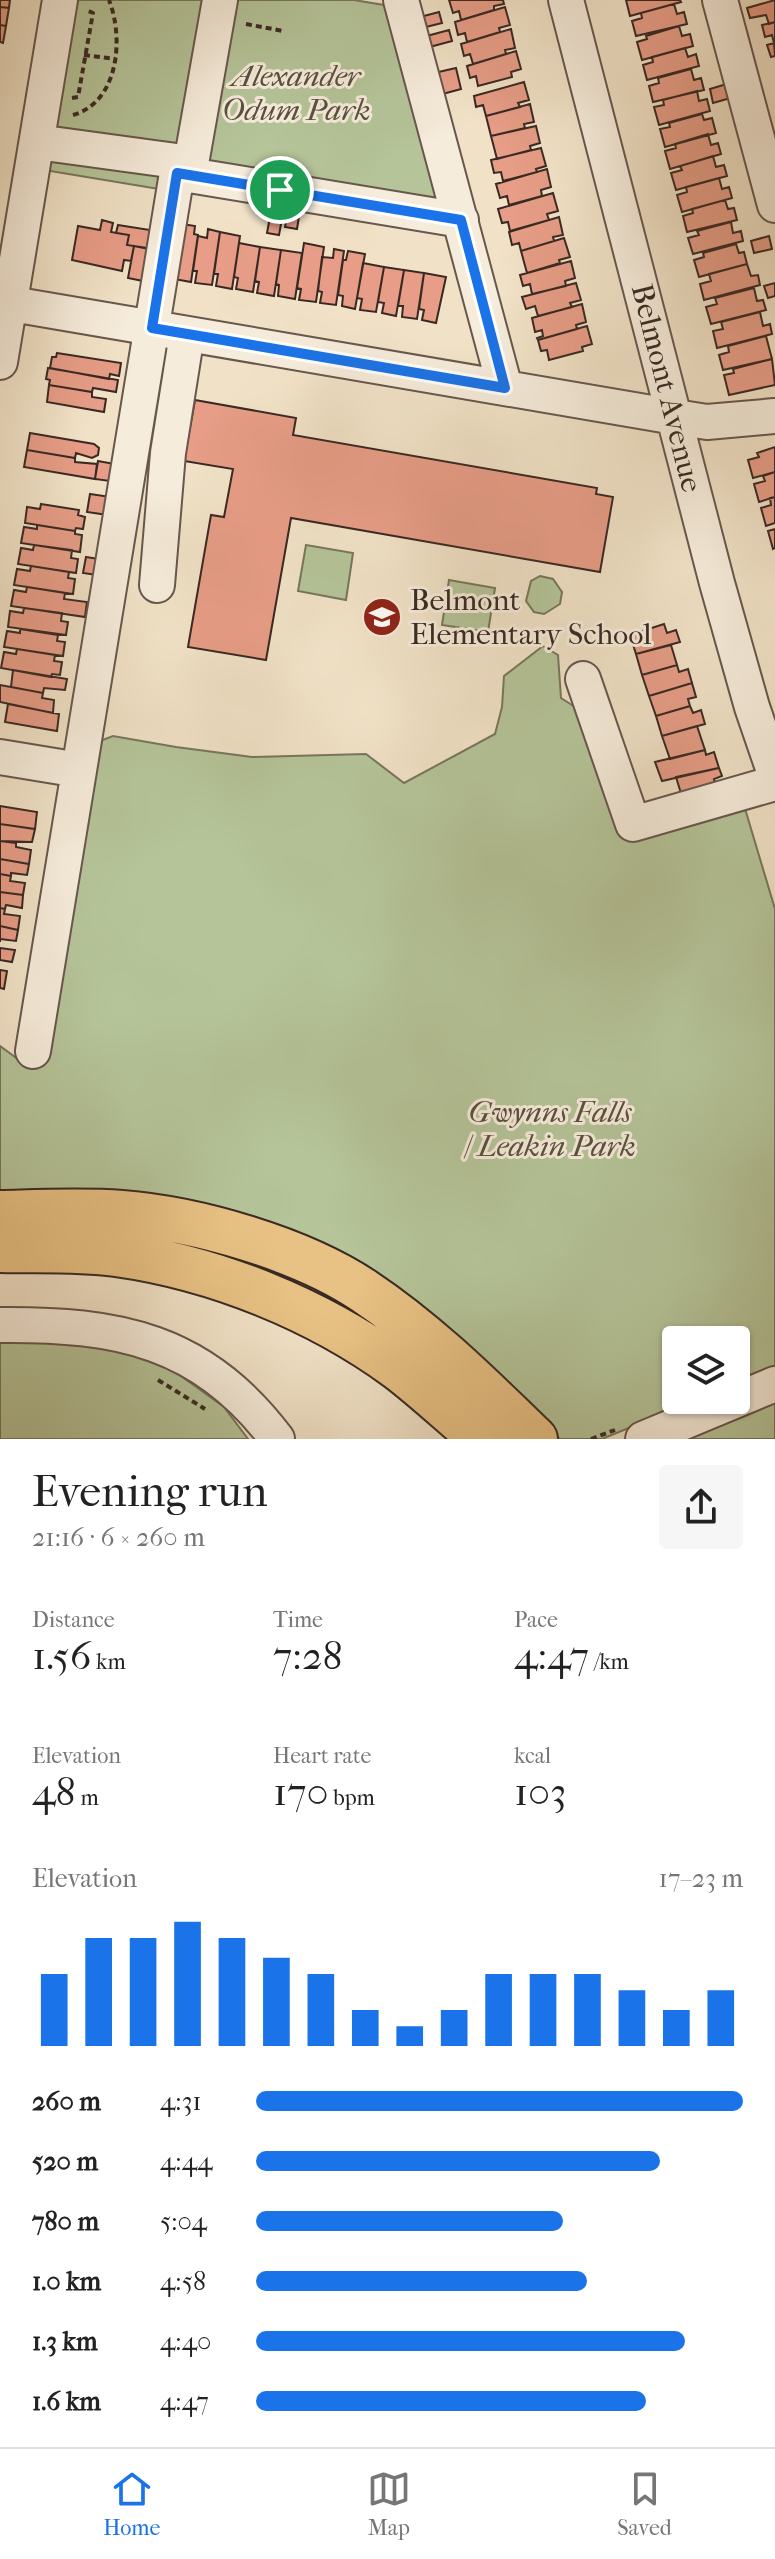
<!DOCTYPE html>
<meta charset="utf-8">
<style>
:root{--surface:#fff;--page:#f6f6f6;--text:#222;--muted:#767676;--line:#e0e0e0;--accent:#1a73e8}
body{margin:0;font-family:"IM FELL French Canon",serif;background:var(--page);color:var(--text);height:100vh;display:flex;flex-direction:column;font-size:30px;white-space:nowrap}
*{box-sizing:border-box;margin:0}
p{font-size:26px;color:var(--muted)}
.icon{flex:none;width:44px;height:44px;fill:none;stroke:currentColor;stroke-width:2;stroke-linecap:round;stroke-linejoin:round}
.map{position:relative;height:1439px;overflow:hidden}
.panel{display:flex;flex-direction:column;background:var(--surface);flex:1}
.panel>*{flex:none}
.controls{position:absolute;left:662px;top:1326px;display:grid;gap:16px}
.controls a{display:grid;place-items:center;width:88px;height:88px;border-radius:8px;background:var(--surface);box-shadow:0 2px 6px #0004;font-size:40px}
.pin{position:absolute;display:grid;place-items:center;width:68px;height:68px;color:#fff;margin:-34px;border:4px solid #fff;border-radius:50%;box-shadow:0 2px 8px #0007}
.round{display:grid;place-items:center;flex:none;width:84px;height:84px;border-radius:8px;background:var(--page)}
.headline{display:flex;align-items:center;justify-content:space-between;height:136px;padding:0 32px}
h1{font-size:44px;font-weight:600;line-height:60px}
.metrics{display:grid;grid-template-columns:repeat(3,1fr);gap:12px;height:136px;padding:8px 32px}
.metrics div{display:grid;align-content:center}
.metrics b{font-size:40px;font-weight:600}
.metrics small{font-size:22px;font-weight:400}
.metrics p{font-size:22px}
.chart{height:224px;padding:16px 32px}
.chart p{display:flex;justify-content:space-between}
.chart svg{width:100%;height:144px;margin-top:8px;stroke:var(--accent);stroke-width:6}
ul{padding:0 32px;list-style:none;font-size:26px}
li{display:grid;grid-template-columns:128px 96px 1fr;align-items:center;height:60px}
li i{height:20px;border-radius:10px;background:var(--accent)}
.tabs{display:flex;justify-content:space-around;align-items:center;height:112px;border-top:2px solid var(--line);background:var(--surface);font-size:22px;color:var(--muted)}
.tabs a{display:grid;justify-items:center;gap:4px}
.tabs .on{color:var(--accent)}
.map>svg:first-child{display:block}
.green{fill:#b5c499;stroke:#77765e;stroke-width:2}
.building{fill:#e79d87;stroke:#392923;stroke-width:2}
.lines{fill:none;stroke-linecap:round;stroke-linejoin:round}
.minor-casing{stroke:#67574c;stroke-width:38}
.major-casing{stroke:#392923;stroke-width:48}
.path{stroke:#392923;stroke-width:4;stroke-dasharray:6 4;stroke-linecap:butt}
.minor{stroke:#f6ecdb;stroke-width:34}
.major{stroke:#e8c184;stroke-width:44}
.route-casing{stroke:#fff;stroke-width:16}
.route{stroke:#1a73e8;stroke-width:10}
.labels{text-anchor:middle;stroke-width:6;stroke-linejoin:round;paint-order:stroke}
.park-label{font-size:30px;font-style:italic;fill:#585040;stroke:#f6ecdb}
.street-label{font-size:30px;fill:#392923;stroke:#f6ecdb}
.poi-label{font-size:30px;fill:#392923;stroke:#f6ecdb;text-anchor:start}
</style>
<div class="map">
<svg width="775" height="1439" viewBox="0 0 775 1439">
<rect width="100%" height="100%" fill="#f1e2c7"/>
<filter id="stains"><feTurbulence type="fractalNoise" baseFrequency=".0025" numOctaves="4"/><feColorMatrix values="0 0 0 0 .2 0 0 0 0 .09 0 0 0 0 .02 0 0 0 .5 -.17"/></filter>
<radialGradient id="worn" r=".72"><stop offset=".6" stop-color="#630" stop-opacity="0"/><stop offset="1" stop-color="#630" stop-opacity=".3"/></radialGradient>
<path class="green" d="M73,0h281l42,7 52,205 -283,-22 -121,-20z
M306,545l47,8 -7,47 -48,-9z
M540,576l13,3 9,13 -2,12 -16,10 -10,-2 -8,-11 5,-20z
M449,580l46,8 -7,44 -46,-7z
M543,646l15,9 3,43 17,11 38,116 127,-23 32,107v459l-39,16v-44h-60v60h21l-95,39h-42l-123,-116 -46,-32 -391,-93v-152l30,22 13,-13 46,-310 24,-9 63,11 76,10 114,-3 38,29 91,-49 7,-27 2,-31z
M0,1339l117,9 50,18 57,41 24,32h-248z
M775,1397v42h-104z"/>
<path class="building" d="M0,0h10l-1,8 -9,-1z
M449,0h54l1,4 -10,2v4l-33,10 -2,-9 -6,2z
M626,0h54l1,2 -51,14z
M775,0v22l-6,2 -3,-9 -16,3 -3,-10z
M674,4l3,10 7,-2 3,12 -51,12 -4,-15 10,-3 -1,-5z
M0,7l9,1 -3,18 -6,-1z
M505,7l5,18 -11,3 1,4 -33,10 -2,-9 -7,2 -3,-13z
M439,12l3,11 -20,5 -2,-11z
M775,22v21h-1l-2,-8 -7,2 -3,-12z
M0,25l6,1 -3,17 -3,-1z
M679,26l3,10 8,-2 3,12 -51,14 -5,-18 10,-3 -1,-3z
M511,29l4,19 -10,2 1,4 -33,10 -3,-10 -6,2 -3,-12z
M449,30l3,11 -26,7 -3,-11z
M774,43l1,13 -4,1 -4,-12z
M685,48l3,9 8,-3 3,12 -52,14 -4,-15 10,-3 -1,-5z
M516,51l5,18 -10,3 1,5 -34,9 -2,-10 -6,2 -3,-12z
M456,68l5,21 -22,6 -5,-22z
M691,69l3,11 7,-2 3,12 -51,12 -4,-16 10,-3 -1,-5z
M524,82l5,18 -11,3 2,4 -34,9 -3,-11 -7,2 -2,-11z
M730,83l4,14 -21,6 -3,-14z
M697,91l2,10 8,-2 3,12 -51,14 -5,-18 10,-2 -1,-5z
M530,104l4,18 -10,2 1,4 -34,8 -5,-20z
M702,114l2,6 8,-2 4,15 -51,14 -5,-18 10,-2 -1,-4z
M536,126l4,17 -10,3 1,4 -34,9 -6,-23z
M708,134l3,11 7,-2 3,11 -51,15 -5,-18 11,-3 -1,-4z
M541,148l5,18 -10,3 1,3 -34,9 -2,-9 -7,1 -3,-13z
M713,156l3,11 8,-2 3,11 -51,14 -5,-17 11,-3 -2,-4z
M547,169l4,18 -10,3 1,6 -33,9 -2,-9 -7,2 -4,-14z
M719,178l3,11 7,-2 3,11 -50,14 -5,-17 10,-3 -1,-5z
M553,193l5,18 -11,3 2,6 -39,11 -2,-9 -6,1 -4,-14z
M725,200l3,9 6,-1 3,12 -50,12 -4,-16 10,-3 -1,-4z
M290,202l11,2 -4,25 -12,-2z
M271,211l12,2 -4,22 -12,-2z
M559,217l4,18 -10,2 1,4 -33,10 -2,-8 -7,2 -3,-13z
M102,220l11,3 -2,9 18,3 -2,10 7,1 -3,15 -7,-1 -2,11 -50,-11 6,-34 22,4z
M731,222l2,11 8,-2 2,10 -50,13 -5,-16 11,-3 -2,-4z
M176,223l19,3 -1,8 4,1 -7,47 -17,-3z
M118,225l32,5 -3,18 -20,-3 2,-10 -13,-2z
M208,229l12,3 -8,53 -17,-2 2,-12h-4l5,-35 9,2z
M220,232l20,4 -8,53 -16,-3 2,-12h-4z
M769,236l3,13 -18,4 -3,-12z
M564,238l6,19 -11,3 1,3 -33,10 -6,-22z
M239,243l21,4 -7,45 -17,-3 2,-11 -4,-1z
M304,243l20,4 -8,55 -17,-2 2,-11 -4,-1z
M736,244l3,9 5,-1 3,12 -48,13 -5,-17 10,-3 -1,-4z
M134,246l25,5 -6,32 -25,-5z
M260,247l21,3 -7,46 -17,-3 2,-11 -4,-1z
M334,249l10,2 -8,54 -16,-2 2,-11 -4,-1 4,-34 11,1z
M281,250l21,3 -7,46 -17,-3 1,-11 -3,-1z
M348,251l17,3 -10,55 -13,-3 1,-10 -5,-1 5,-35h3z
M571,261l4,17 -10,3 1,5 -34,8 -2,-10 -7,2 -3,-11z
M363,263l21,4 -8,45 -16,-2 2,-11 -5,-1z
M747,264l4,12 7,-1 2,10 -56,15 -4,-16 11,-3 -2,-7z
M384,267l20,3 -8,46 -14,-3 2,-10 -6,-1z
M404,270l20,3 -7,46 -15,-2 1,-11h-5z
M424,273l22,4 -10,46 -14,-3 2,-10 -5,-1z
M576,283l5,17 -11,3 2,4 -34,9 -3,-10 -9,3 -4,-12z
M775,283v13l-7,2 -4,-12z
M754,288l3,13 6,-1 3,10 -55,14 -5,-17 11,-3 -2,-6z
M582,304l4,18 -10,3 1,4 -39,11 -1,-2 6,-2 -1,-6 -7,2 -3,-14z
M760,312l3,14 7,-2 2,10 -55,14 -4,-17 10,-2 -2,-7z
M587,326l5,18 -10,3 1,4 -34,9 -2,-10 -6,1 -3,-11z
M766,336l6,23 -49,11 -4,-15 10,-3 -1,-6z
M57,353l64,10 -2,13 -9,-2 -1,5 -59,-11 2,-11h4z
M772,359l3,26 -46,10 -5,-20 10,-2 -1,-4z
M48,368l70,12 -2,12 -23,-4 -1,4 -43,-7 1,-5 -4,-1z
M49,385l43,7v5l14,2 -2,13 -57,-10z
M195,400l101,18 -3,17 304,53 -1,6 17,3 -13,75 -309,-54 -25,142 -78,-13 23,-132 13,2 9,-48 -49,-8z
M30,433l64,11 5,4 -1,7 -6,3 -16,-5 -1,5 -48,-8z
M775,447v25l-22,6 -5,-18 11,-3 -2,-4z
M27,450l48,8v4l22,2 -2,15 -71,-12z
M98,461l22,4 -3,17 -22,-3z
M775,472v25l-16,5 -5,-18 11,-3 -2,-5z
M90,494l21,3 -3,18 -21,-3z
M775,497v26l-9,3 -5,-18 10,-3 -1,-7z
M41,504l38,6 -1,5 7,2 -2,12 -7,-1 -1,3 -50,-8 2,-16 13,2z
M37,525l38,6v3l7,1 -2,17 -59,-9 3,-16 13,2z
M775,529v19l-2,1 -5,-18z
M34,545l38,5 -1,8 7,1 -2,14 -58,-9 3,-16 12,2z
M86,557l20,3 -2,16 -21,-3z
M31,566l38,6 -1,6 7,1 -2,15 -59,-9 3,-16 13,2z
M27,587l38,6 -1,6 23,3 -2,15 -74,-11 3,-16 12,2z
M24,608l38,5 -1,8 7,1 -2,13 -58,-8 2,-16 13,2z
M664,624l3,9 9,-3 4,12 -44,12 -6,-19z
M20,629l38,6 -1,6 8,1 -2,14 -59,-9 3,-16 13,2z
M671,645l6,20 -35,10 -6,-21z
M17,649l38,6 -1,6 8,1 -2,13 -8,-1 -1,3 -50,-9 3,-16 12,2z
M677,665l2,7 9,-3 4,14 -43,13 -7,-21z
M13,670l54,9 -2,11 -21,-2 -1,5 -32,-6z
M692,683l4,14 -8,2 2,7 -34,10 -7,-20z
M0,685l43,8 -1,5 12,2 -1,13 -53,-11z
M8,704l51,10 -2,17 -52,-9z
M690,706l3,7 8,-3 4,14 -43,12 -6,-20z
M697,726l8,24 -35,9 -8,-23z
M705,750l1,5 8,-3 5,16 -57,13 -7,-19z
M719,768l3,8 -8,3 3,10 -34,11 -7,-23z
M0,806l37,6 -2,17 -35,-5z
M0,824l35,5 -3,13 -32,-1z
M0,841l16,2v4l15,3 -2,14 -29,-5z
M0,859l29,5 -2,11 -16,-2v3l-11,-2z
M0,874l11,2 -1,5 15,2 -2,12 -23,-3z
M0,892l23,3 -1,13 -16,-3 -1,4 -5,-1z
M0,908l5,1 -1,5 16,2 -2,14 -18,-4z
M0,926l18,4 -2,11 -16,-2v3z
M0,948l15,2 -3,12 -12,-2z
M0,970l7,1 -3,18 -4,-1z"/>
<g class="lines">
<g class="minor-casing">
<path id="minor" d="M401,0l104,388
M566,0l151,583 35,124 23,67
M720,0l55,205
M37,142l154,21
M189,175l31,-175
M0,302l675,115 32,5 68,-6
M0,362l60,-362
M157,585l11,-132 19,-119
M583,679l50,145 142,-41
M0,757l79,13
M33,1051l144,-878 284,47
M0,1325c118,-1 203,15 277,114
M643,1439l132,-55"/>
</g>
<g class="major-casing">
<path id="major" d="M0,1213c41,-1 82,-3 122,0 76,6 179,36 242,78 63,42 117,96 171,148
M0,1250c38,1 78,-1 116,4 100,14 201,55 282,114 29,22 56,48 84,71"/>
</g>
<path class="path" d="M246,24l37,7
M84,55l31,4
M72,98l6,-1 15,-84 -7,-3
M73,115c46,-13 51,-77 36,-115
M158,1380l47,29
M591,1439l24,-9"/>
<use href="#minor" class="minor"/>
<use href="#major" class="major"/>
</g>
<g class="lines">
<g class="route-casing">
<path id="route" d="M177,173l284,47 44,168 -353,-60z"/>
</g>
<use href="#route" class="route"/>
</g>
<defs>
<g id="school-disc" transform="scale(2)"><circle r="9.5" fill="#8f2418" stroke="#f6ecdb"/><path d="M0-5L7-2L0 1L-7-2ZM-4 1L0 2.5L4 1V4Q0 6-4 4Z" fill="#fff"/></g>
</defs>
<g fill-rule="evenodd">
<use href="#school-disc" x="382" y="617"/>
</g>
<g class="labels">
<g class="park-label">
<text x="296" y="86">Alexander<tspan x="296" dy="34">Odum Park</tspan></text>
<text x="550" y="1122">Gwynns Falls<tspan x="550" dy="34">/ Leakin Park</tspan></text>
</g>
<g class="street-label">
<text transform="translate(667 388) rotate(76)" y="10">Belmont Avenue</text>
</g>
<g class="poi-label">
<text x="410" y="610">Belmont<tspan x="410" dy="34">Elementary School</tspan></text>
</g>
</g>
<rect width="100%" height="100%" filter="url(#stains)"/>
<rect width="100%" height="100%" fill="url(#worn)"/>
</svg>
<div class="controls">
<a><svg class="icon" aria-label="layers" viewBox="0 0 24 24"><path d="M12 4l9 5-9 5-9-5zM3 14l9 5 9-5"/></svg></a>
</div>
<div class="pin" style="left:280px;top:190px;background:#1e9e55"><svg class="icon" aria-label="arrive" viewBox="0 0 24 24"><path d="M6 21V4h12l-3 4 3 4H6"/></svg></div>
</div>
<section class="panel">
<div class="headline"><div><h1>Evening run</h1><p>21:16 · 6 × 260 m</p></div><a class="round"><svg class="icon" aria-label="share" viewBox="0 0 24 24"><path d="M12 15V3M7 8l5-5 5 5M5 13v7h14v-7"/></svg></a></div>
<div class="metrics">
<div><p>Distance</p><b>1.56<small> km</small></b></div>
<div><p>Time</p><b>7:28</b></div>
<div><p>Pace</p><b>4:47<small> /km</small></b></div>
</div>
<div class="metrics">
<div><p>Elevation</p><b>48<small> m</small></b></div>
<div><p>Heart rate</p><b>170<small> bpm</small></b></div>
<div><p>kcal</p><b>103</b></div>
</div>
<div class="chart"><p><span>Elevation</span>17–23 m</p>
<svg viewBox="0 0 160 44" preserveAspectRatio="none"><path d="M5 44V22M15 44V11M25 44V11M35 44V6M45 44V11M55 44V17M65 44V22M75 44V33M85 44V38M95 44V33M105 44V22M115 44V22M125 44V22M135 44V27M145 44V33M155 44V27"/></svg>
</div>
<ul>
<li><b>260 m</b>4:31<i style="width:100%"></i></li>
<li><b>520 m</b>4:44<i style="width:83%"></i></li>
<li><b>780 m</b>5:04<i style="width:63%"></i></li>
<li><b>1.0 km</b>4:58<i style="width:68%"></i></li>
<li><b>1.3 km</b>4:40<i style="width:88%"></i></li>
<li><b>1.6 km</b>4:47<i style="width:80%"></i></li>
</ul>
</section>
<nav class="tabs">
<a class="on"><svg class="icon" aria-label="home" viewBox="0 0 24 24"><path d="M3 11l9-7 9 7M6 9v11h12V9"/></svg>Home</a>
<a><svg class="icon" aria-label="map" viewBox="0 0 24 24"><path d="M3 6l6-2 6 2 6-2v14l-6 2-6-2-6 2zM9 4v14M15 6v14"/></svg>Map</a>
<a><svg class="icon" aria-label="saved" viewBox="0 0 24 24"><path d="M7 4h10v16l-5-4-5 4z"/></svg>Saved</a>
</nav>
